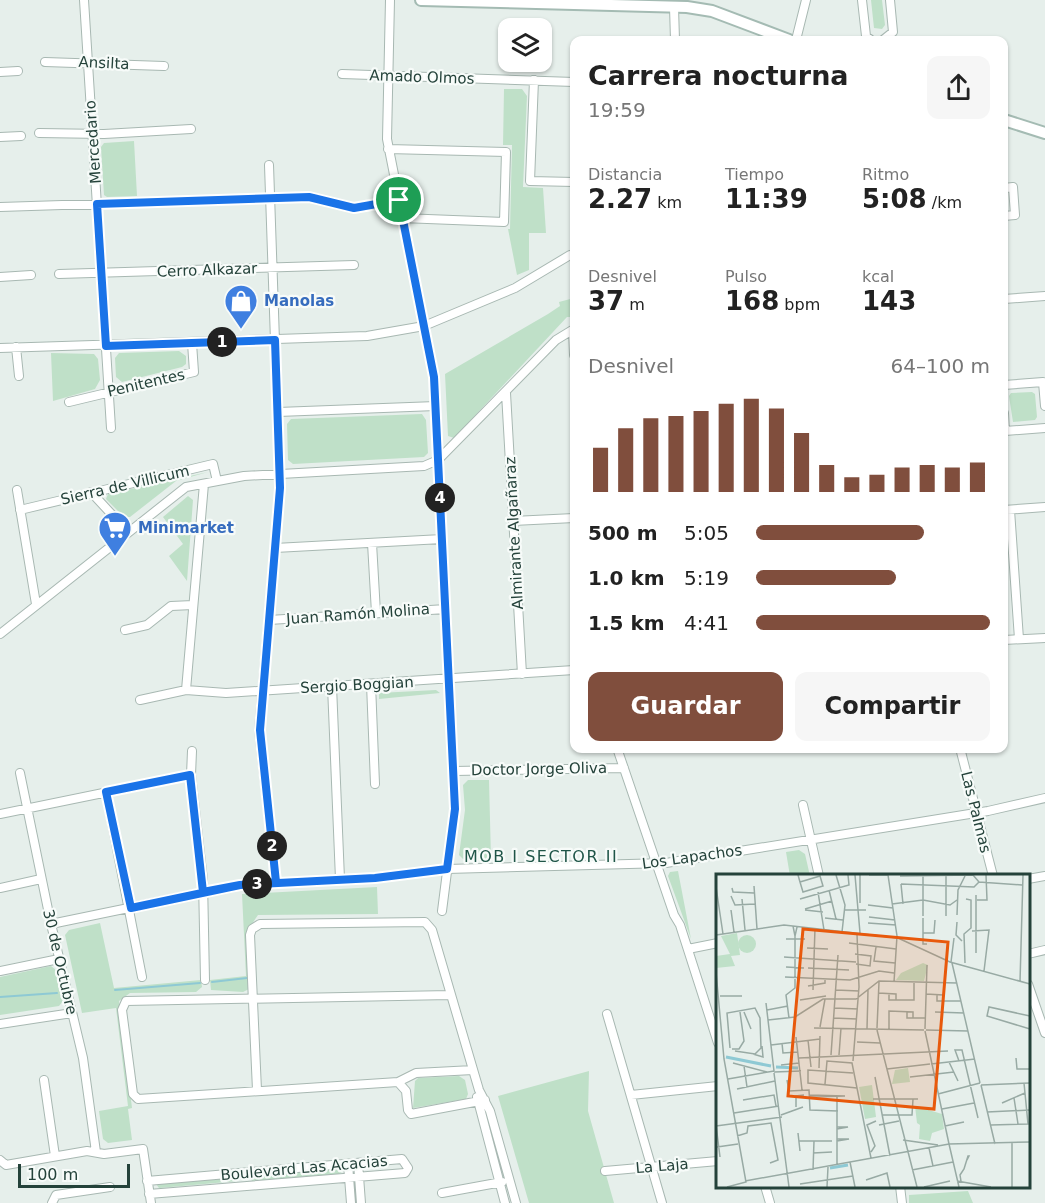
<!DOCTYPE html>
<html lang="es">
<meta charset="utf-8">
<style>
:root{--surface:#fff;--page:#f6f6f6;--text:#222;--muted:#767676;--accent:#804e3d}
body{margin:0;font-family:"DejaVu Sans",sans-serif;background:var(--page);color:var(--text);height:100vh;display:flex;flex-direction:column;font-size:22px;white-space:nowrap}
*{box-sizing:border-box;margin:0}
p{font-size:20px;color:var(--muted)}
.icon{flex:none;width:33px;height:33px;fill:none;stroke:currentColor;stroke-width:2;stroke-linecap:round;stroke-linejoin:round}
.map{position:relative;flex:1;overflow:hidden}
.panel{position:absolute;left:570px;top:36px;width:438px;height:717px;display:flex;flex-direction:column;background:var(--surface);border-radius:12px;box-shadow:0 2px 4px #0004}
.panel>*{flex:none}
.buttons{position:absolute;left:498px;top:18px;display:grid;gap:12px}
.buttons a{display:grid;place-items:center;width:54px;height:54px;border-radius:12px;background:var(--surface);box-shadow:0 2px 4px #0004;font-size:30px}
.scale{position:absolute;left:18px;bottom:15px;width:112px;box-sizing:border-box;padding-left:6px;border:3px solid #24423a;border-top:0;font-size:16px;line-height:21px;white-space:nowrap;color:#24423a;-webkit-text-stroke:4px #f7fbf9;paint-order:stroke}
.pin{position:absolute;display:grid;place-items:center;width:51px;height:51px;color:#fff;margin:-26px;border:3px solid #fff;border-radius:50%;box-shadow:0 2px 6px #0007}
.km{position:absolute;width:30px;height:30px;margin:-15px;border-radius:50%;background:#222;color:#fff;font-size:16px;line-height:30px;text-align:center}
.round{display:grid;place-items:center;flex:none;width:63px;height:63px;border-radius:12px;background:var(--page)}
.overview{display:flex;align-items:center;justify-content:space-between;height:102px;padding:0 18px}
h1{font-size:27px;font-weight:700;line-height:45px}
.metrics{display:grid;grid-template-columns:repeat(3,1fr);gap:9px;height:102px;padding:6px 18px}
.metrics div{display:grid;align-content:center}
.metrics b{font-size:26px;font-weight:700}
.metrics small{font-size:16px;font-weight:400}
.metrics p{font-size:16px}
.chart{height:168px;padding:12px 18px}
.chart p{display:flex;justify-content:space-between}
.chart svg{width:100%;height:108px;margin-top:6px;stroke:var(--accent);stroke-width:6}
.primary-button{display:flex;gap:12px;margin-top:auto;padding:12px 18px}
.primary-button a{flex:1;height:69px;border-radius:12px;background:var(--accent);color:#fff;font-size:24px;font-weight:700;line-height:69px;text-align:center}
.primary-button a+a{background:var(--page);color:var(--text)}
ul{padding:0 18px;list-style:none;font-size:20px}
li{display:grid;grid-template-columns:96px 72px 1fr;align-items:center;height:45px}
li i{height:15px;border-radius:8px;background:var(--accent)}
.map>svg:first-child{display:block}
.green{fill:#bfe0c8}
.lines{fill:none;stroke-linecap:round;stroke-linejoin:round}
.stream{stroke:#8ec9d4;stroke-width:2}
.minor-casing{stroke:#a8b8b2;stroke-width:10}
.secondary-casing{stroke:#a4bbb3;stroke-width:14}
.minor{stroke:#fff;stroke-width:8}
.secondary{stroke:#fff;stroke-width:10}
.route-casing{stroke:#fff;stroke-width:12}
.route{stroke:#1a73e8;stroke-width:8}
.labels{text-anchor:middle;stroke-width:4.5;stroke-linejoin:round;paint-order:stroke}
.street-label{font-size:15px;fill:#24423a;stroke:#f7fbf9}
.shop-label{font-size:15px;font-weight:bold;fill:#366cbe;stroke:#f7fbf9;text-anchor:start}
.neighbourhood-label{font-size:16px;letter-spacing:1.5px;fill:#1f5548;stroke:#f7fbf9}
.inset-river{fill:none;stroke:#8ec9d4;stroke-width:3}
.inset-road{fill:none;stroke:#98aaa4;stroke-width:1.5}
.view{fill:#e8590c;fill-opacity:0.15;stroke:#e8590c;stroke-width:3}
.inset-edge{fill:none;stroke:#24423a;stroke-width:3}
</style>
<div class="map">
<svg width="1045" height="1203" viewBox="0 0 1045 1203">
<rect width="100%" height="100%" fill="#e6efeb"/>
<path class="green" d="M871,0h11l3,25 -3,4 -8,-1z
M523,20h23l-2,45h-22v-3h20v-34h-19z
M504,89h18l5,7 -4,91 20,1 3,45h-17v37l-12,5 -9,-46h2l2,-84h-9z
M134,141l3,55 -30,1 -3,-2 -3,-48 3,-4z
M574,298v19h-7l-113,121 -6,-2 -3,-62 103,-60 12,-8 -1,-4z
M179,351l7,5v8l-4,3 -60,15 -6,-5 -1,-19 4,-5z
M51,353l43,1 4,5 2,21 -5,9 -42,12z
M1032,392l3,2 2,23 -2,3 -22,2 -4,-26 2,-3z
M422,414l4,6 2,33 -4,4 -131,7 -5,-4 -1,-36 4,-5z
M208,472l-32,9 -46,36h-6l-18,-18 2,-5z
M188,496l5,4 -6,81 -18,-25 14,-12 -20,-27z
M436,690l4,3 -61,6v-6z
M468,780h21l2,79h-28l-4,-4 6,-45 -2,-25z
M799,850l6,4 5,22h-20l-4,-24z
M678,871l13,68 -23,-63 2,-4z
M377,887l1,27 -120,1 -11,16 2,58 -6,3 -32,-2 -1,-10 36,-4 -4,-82z
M100,923l14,65 87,-8 1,7 -6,5 -66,1 -11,8 13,107 -4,1 4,31 -24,3 -5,-4 -4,-28 29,-5 -12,-98 -34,5 -17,-78 4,-5z
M51,966l5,4 7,31 -4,5 -59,9v-38z
M589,1071l-1,40 26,92h-85l-31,-107z
M459,1076l6,4 3,14 -2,5 -53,9 2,-27 3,-3z
M340,1168l3,3 -4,3 -87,7 -2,-4z
M238,1175v6l-79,7 -3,-4z
M968,1191l5,12h-64v-8z"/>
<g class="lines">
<path class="stream" d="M212,982l35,-4
M115,990l85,-7
M0,997l57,-4"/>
<g class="minor-casing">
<path id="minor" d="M84,0l27,428
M390,0l-3,139 47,238 21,432 -13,102
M862,0l4,36 5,4
M674,7l1,33
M796,40l10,-40
M883,40l10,-8 -3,-32
M45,62l119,4
M0,72l18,-1
M342,74l232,8
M534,80l-4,101 44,1
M39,133l65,1 87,-5
M0,137l21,-1
M388,149l118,3 -2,70 -102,-4
M269,165l11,323 -21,242 17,152
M1004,188l9,-1 2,28 -11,1
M0,207l309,-10 45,11 45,-8
M59,274l295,-9
M0,277l31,-2
M1004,299l41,-3
M573,330l1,25
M16,347l3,29
M0,348l367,-12 57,-10 91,-38 55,-33h4
M1004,385l39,-3 2,24
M506,393l16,281
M69,402l125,-30 -2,-29
M278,412l158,-6
M1004,413l1,18 40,-3
M17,490l19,114
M91,492l37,40
M20,510l193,-46 4,17
M1004,510l41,-3
M1010,510l9,129
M513,521l61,-3
M372,543l4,70
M275,548l167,-9
M269,620l177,-11
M125,630l22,-5 24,-19 22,-1
M0,634l186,-147 58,-11 180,-10 14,-6 118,-120 18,-11
M1004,640l41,-2
M371,684l4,100
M332,686l8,193
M186,690l18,-206
M140,700l46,-10 40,3 348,-23
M617,748l57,167 6,10 38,118
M960,748l33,128
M192,751l-1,24 12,105 2,100
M454,771l170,-3
M20,773l31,151 32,134 13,94
M106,792l36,185
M803,805l16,71
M0,814l191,-39
M1028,879l17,-3
M0,888l41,-9
M51,924l189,-39 135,-7 72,-9 219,-6 322,-52 57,-13
M688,949l30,-6
M1028,954l17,-4
M0,971l59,-12
M1028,984l17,49
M450,995l-324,6 -4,9 11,84 5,5 260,-17 8,9 2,19 3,4 74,-14
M607,1014l55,189
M0,1024l72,-11
M44,1080l11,76
M398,1082l18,-9 57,-3
M257,1090l-7,-155 2,-6 8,-5 165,-2 7,8 47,160 11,21 26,92
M631,1095l87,-9
M477,1097l28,106
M0,1160l6,5 81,-14 17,3 39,-5 8,54
M358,1163l3,40
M348,1164l3,39
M605,1171l113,-10
M147,1181l255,-22 6,9 -3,5 -256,21
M765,1186l5,17
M900,1186l2,17
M442,1193l60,-11
M52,1203l4,-8 54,-8"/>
</g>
<g class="secondary-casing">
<path id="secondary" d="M421,0l266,7 25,4 77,29
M1004,120l41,13"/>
</g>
<use href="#minor" class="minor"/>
<use href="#secondary" class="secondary"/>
</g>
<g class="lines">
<g class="route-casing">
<path id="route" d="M399,200l-45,8 -45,-11 -212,7 9,142 169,-6 5,148 -20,242 16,152 -36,3 -109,23 -25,-116 84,-17 13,117 37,-7 135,-7 72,-9 8,-60 -21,-432 -35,-177"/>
</g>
<use href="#route" class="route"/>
</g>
<defs>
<g id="shop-pin" transform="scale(1.725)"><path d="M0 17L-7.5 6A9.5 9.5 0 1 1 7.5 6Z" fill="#3f7fe0" stroke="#f7fbf9"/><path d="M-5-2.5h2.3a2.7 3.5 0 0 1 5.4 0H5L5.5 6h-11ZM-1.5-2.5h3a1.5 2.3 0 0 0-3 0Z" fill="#fff"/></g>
<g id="supermarket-pin" transform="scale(1.725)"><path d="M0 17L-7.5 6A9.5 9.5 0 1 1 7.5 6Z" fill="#3f7fe0" stroke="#f7fbf9"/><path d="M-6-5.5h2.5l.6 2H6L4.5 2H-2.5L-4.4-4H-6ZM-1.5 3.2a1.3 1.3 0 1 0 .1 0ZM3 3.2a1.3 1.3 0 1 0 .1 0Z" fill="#fff"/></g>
</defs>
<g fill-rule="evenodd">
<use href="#shop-pin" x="241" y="301"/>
<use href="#supermarket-pin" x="115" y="528"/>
</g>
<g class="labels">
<g class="street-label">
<text transform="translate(104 63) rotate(3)" y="5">Ansilta</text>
<text transform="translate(422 77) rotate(2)" y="5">Amado Olmos</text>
<text transform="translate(93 142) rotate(-94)" y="5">Mercedario</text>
<text transform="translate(207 270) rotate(-2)" y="5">Cerro Alkazar</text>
<text transform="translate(146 383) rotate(-13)" y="5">Penitentes</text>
<text transform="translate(125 485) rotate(-13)" y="5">Sierra de Villicum</text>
<text transform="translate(514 533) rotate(-93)" y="5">Almirante Algañaraz</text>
<text transform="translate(358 614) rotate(-4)" y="5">Juan Ramón Molina</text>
<text transform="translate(357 685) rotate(-3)" y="5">Sergio Boggian</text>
<text transform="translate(539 769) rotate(-1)" y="5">Doctor Jorge Oliva</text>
<text transform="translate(976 812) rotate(76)" y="5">Las Palmas</text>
<text transform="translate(692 857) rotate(-8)" y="5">Los Lapachos</text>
<text transform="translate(60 962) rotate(77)" y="5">30 de Octubre</text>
<text transform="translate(662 1166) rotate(-5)" y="5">La Laja</text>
<text transform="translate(304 1168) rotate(-5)" y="5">Boulevard Las Acacias</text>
</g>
<g class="shop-label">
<text x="264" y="306">Manolas</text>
<text x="138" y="533">Minimarket</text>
</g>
<g class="neighbourhood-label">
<text x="541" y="862">MOB I SECTOR II</text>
</g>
</g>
<g transform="translate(716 874)">
<rect width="314" height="314" fill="#e6efeb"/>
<path d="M21,59l3,22 -9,1 4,10 -19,2v-12l14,-2 -9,-18zM207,89l5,2 -4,16 -28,-1 5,-7zM192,194l2,14 -18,2 3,-14zM156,211l4,32 -11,2 -6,-32zM199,232l27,8 2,15 -12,4 -2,8 -11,-2 1,-14 -3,-2z" fill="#bfe0c8"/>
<path d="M22 70a9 9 0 1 1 18 0a9 9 0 1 1-18 0Z" fill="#bfe0c8"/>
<path class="inset-river" d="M10,183l45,9M60,193l22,1M114,294l18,-3"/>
<path class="inset-road" d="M82,1l2,7 3,10 20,-6 -3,-10 -20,6M120,1l9,30 -3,27M139,1l5,58M144,1v28M153,1h19l9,61 -3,46M184,2l73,-1 6,7M263,8l43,3M185,10l73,3 5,-5M185,10l2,20M38,12l3,43M0,13l7,47M16,14l1,4 21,1M113,16l7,29M102,18l6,38M15,22l4,9 20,-1M26,25l3,31M84,25l49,-14 -1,-10M261,26h10l-1,-25M176,30l31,-4 27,5 7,-5M152,31l25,3M89,35l27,-8M15,36l3,22M89,36l18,2M128,36h22M241,41l1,-25 7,-14M207,42v-41M230,42v-41M153,43l26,3M109,44l18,2M207,44v26h4M241,48l-1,13 6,6M152,49l28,2M77,52l2,10 2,-9M256,57l17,-1 -5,41M207,59h11l1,-13M0,61l68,-10 114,13 52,24 80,22M70,65h19M133,69l47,6M160,73l-2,14 21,2M91,74l21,1M260,79v-58M139,80l16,2 -1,10 -14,-2M68,83l72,5M235,88l3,-24M236,89l28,120M249,89l-1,-29 7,-6v-28l-5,-1M70,93l18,1M92,94l41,2M0,98l8,87 22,123 -19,5M69,103l65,3 29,-9 15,2M304,108l3,-107M92,112l17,-3v-4M97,116l2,-62M120,116l23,1M162,119l18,1v6M173,119v7h25v-18M210,120l17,1v6M221,121v6h24M4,122h22M84,126l26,-4M50,129l8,68M118,134l24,1M51,136l21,-4M28,138l7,17M191,138v6h18M219,138l29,1M314,142l-41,-9 -2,9 43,13M73,144l-3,-23 9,-7v-52M117,144l24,1M52,146l27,-3 28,-18h33l23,-18 78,2M104,153l5,-28M98,154l110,2M161,154l2,-46M151,155l1,-39M173,155v-18l24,1v6M209,155l2,-64M161,156l40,157M210,156l42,1M209,157l24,113M80,163l6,53M92,166l3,27M141,168l23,1M66,169l1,10 15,-1M55,171l49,-6M14,174l-3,-35 28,-5 5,10 1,30 -6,6 -20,-3M16,175h7l5,-8 -4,-29M37,180l10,3 -1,-11M115,181l7,-100M123,181l2,-27M83,184l149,-7M300,184l1,11h13M137,187l6,-74 -2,-53M243,187l-4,-11h7l16,68M233,188l9,19M17,189l34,9M215,190l44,-5M65,191l18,-2M28,192l3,21M103,194l1,-32M171,195l43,-5M58,198l27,-1M58,199l15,114M137,199l-45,-3v13l49,5M159,203l15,79M194,203l44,-5M12,205l46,-8M71,206l2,11 20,-1 1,20 28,1M109,210l2,-23 25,2 19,95M265,211l14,59M265,211l49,-2M21,215l38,-8M222,220l42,-11M93,221l36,1 -36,1M121,222v69M298,224l4,26M157,225h45M27,226l31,-5 2,11M286,229l23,-10M80,233v-11l8,-1M226,235l32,-6M271,238l43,-2M18,239l45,-7M65,241l22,-8M166,241h30l1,-16M0,251l4,32M163,251l20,-4M275,251l37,-1 -4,-41M0,252l66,-9M229,252l19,-4M121,255l11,-2h-11M82,259l2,18M21,262l10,-3 1,-7 23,-3 7,37 -8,3M121,265h12l-12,2M187,266l35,5M83,267h33M233,270l10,43M1,273l21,-3M213,274l4,18M155,278l4,-6 -8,-21 9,-4M97,279l19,-1M134,288l5,25M97,296l1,-29M196,296l41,-8M150,306l21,-7 3,14M29,307l204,-37 81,-2M241,307l34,6M245,307l-1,-6 4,-6 4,-13h1l-2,4M84,310l53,-8M111,313l1,-20M208,313l26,-6M296,313v-44"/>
<path class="view" d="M87,55l145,13 -14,167 -146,-13z"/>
<rect width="314" height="314" class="inset-edge"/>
</g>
</svg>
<div class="buttons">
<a><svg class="icon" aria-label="layers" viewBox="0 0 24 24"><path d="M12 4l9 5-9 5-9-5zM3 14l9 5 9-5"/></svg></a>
</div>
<div class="scale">100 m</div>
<div class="pin" style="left:399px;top:200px;background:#1e9e55"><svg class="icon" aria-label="arrive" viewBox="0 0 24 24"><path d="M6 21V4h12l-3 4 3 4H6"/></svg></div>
<b class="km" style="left:222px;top:342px">1</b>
<b class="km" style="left:272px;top:846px">2</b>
<b class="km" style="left:257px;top:884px">3</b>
<b class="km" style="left:440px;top:498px">4</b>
<section class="panel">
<div class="overview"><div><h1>Carrera nocturna</h1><p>19:59</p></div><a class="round"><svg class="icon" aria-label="share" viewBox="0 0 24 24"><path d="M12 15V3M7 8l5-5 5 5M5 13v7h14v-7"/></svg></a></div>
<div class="metrics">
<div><p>Distancia</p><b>2.27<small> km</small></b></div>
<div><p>Tiempo</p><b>11:39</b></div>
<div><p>Ritmo</p><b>5:08<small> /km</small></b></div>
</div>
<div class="metrics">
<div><p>Desnivel</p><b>37<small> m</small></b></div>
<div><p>Pulso</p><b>168<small> bpm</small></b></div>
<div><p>kcal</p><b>143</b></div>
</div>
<div class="chart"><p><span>Desnivel</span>64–100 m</p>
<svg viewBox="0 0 160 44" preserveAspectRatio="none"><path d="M5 44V26M15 44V18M25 44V14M35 44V13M45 44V11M55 44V8M65 44V6M75 44V10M85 44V20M95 44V33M105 44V38M115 44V37M125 44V34M135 44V33M145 44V34M155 44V32"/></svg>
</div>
<ul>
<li><b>500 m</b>5:05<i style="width:72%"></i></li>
<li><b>1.0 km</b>5:19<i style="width:60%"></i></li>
<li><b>1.5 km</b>4:41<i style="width:100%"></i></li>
</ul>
<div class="primary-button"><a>Guardar</a><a>Compartir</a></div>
</section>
</div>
